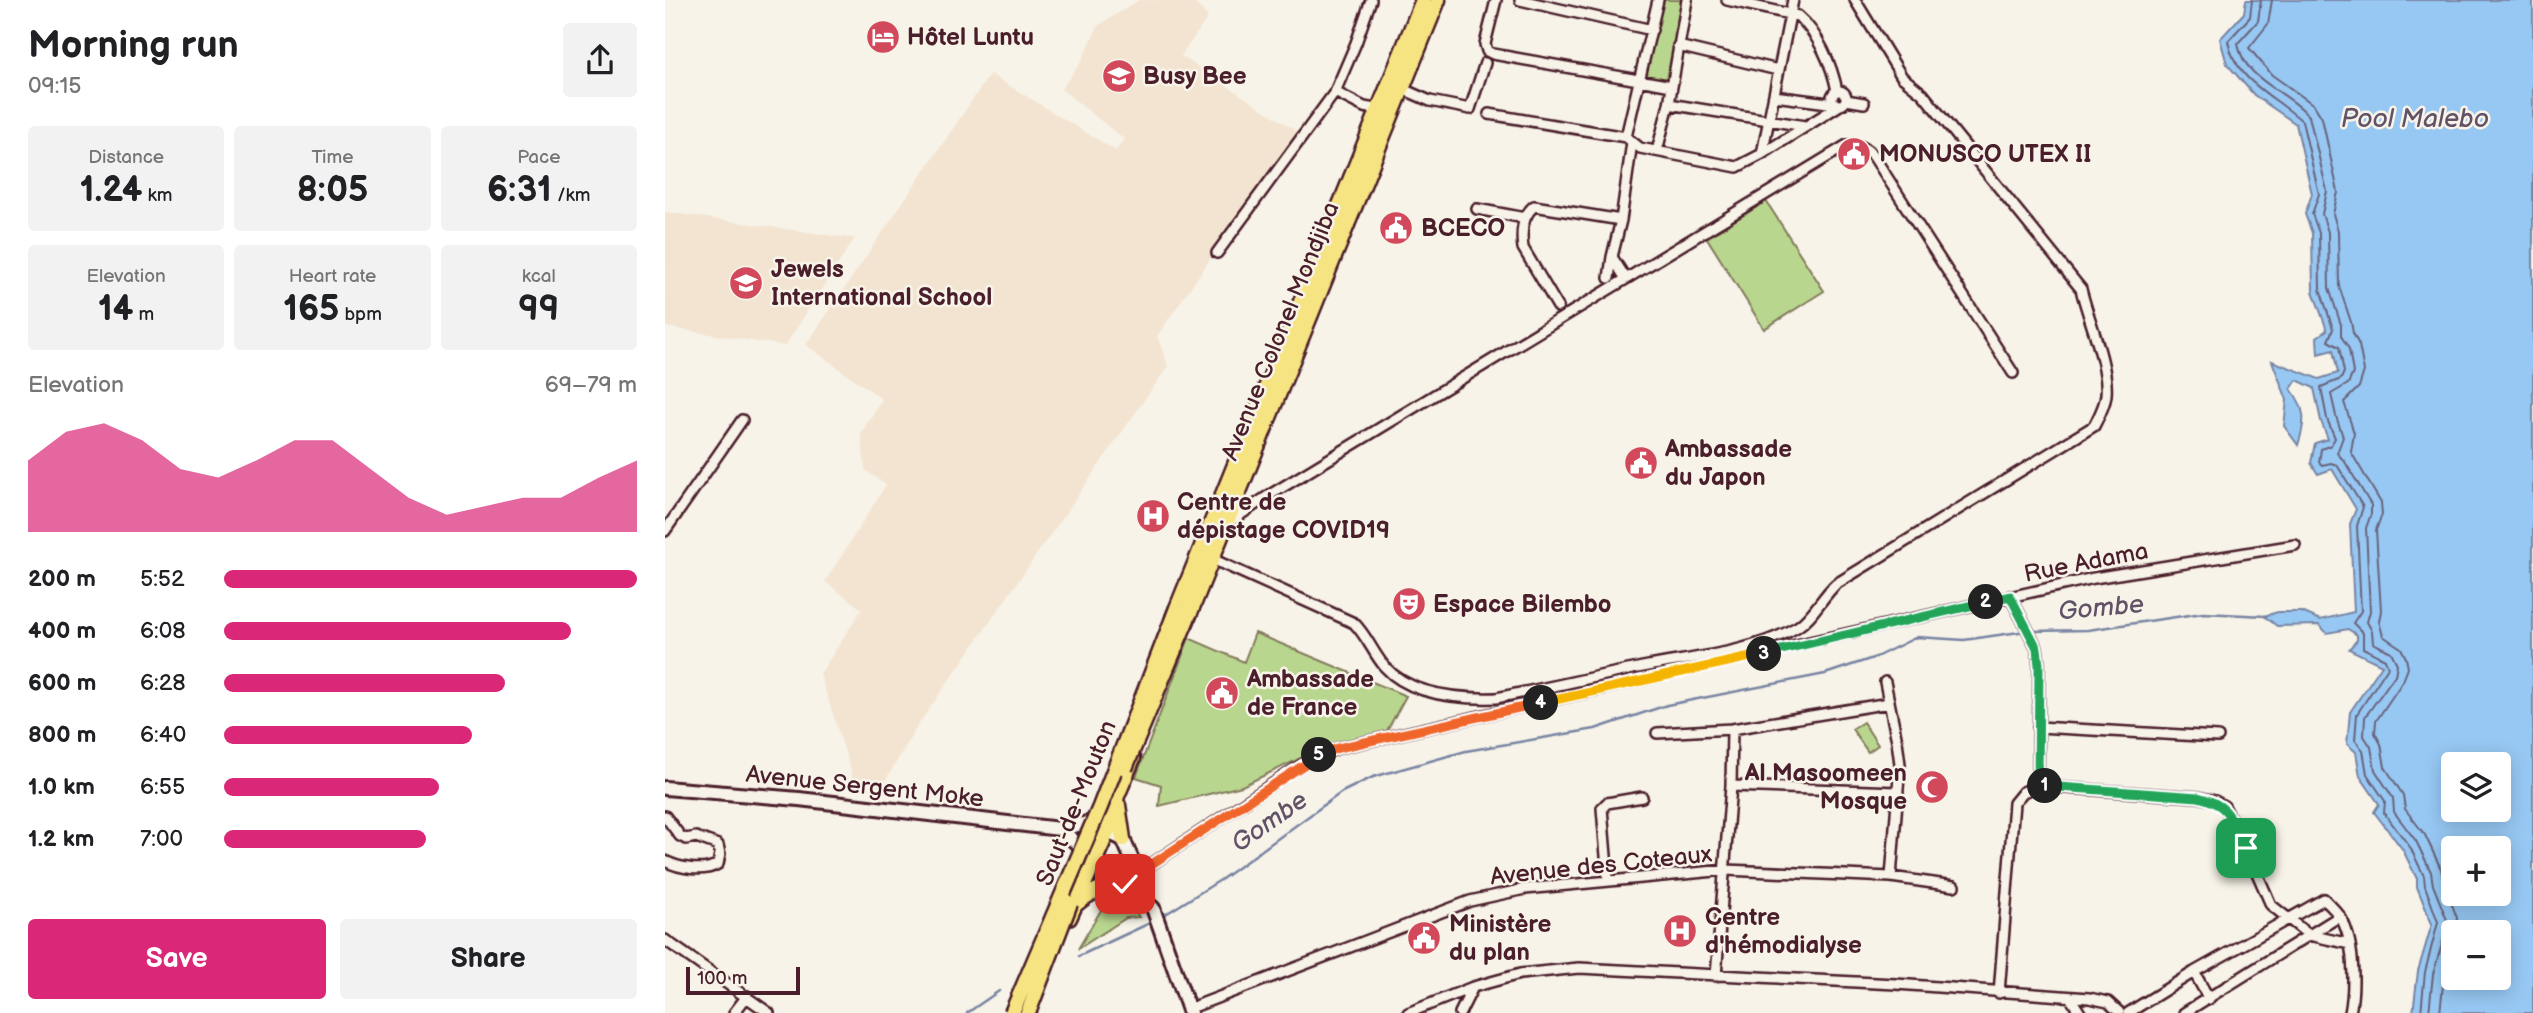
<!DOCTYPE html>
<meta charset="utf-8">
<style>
:root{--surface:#fff;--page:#f2f2f2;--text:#202124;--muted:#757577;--accent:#db2777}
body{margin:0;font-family:"Balsamiq Sans",sans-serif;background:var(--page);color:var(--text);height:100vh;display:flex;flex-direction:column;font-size:26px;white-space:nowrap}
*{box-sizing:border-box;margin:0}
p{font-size:23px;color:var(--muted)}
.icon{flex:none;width:38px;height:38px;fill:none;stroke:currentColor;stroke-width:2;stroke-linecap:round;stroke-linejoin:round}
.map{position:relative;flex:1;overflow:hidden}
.panel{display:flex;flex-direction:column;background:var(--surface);width:665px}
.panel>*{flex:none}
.fabs{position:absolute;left:1776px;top:752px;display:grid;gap:14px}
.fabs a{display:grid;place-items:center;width:70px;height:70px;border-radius:7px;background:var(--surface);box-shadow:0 4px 18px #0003;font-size:35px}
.scale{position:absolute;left:21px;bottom:18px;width:114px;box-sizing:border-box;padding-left:7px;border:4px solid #4a1f2b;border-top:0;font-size:19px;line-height:24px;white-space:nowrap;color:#4a1f2b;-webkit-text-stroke:5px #f7f3e8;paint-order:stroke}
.pin{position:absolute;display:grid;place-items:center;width:60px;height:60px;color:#fff;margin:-30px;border-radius:14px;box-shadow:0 4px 10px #0006}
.km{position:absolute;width:35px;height:35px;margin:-18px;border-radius:50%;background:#222;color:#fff;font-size:19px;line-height:35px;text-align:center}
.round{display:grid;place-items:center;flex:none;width:74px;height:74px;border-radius:7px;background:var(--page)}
.headline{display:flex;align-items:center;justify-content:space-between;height:119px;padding:0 28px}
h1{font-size:38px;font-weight:700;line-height:52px}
.metrics{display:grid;grid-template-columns:repeat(3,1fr);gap:10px;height:119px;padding:7px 28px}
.metrics div{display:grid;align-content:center;border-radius:7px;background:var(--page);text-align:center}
.metrics b{font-size:35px;font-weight:700}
.metrics small{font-size:19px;font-weight:400}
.metrics p{font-size:19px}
.chart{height:196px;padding:14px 28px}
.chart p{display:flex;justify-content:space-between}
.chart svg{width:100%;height:126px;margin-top:7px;fill:var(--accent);opacity:.7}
.action{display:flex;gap:14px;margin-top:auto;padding:14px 28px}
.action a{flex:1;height:80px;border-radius:7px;background:var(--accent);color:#fff;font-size:28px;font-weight:700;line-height:80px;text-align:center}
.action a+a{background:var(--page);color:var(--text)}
ul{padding:0 28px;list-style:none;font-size:23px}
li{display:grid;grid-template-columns:112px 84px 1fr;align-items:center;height:52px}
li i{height:18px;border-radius:9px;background:var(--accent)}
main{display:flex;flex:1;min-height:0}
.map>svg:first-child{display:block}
.built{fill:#f3e4d1}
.green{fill:#b9d68e;stroke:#827a5c;stroke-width:2}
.water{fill:#97c8f3;stroke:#7884a3;stroke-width:2;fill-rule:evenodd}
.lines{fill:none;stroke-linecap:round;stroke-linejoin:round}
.shore{stroke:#69637b;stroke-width:2}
.stream{stroke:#7884a3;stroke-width:2.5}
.minor-casing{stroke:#4a1f2b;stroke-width:14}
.secondary-casing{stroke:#4a1f2b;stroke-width:18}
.primary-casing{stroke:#4a1f2b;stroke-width:19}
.minor{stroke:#f7f3e8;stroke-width:9}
.secondary{stroke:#f7f3e8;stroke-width:12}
.primary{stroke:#f6e381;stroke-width:14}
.primary-bridge-casing{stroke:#4a1f2b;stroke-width:19;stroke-linecap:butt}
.primary-bridge{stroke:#f6e381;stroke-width:14}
.split-1-casing{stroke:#fff;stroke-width:14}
.split-2-casing{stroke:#fff;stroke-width:14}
.split-3-casing{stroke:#fff;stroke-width:14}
.split-4-casing{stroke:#fff;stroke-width:14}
.split-5-casing{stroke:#fff;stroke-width:14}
.split-6-casing{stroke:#fff;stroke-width:14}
.split-7-casing{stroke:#fff;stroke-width:14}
.split-1{stroke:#22a559;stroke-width:9}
.split-2{stroke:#22a559;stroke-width:9}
.split-3{stroke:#22a559;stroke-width:9}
.split-4{stroke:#f5b400;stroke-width:9}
.split-5{stroke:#f0652b;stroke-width:9}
.split-6{stroke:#f0652b;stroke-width:9}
.split-7{stroke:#f5b400;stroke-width:9}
.labels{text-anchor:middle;stroke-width:5;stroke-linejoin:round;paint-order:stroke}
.poi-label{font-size:24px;font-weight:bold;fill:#4a1f2b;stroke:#f7f3e8;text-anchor:start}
.street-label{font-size:24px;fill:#4a1f2b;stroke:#f7f3e8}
.water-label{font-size:26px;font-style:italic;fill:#615267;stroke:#f7f3e8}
</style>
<main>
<section class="panel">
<div class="headline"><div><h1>Morning run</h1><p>09:15</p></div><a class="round"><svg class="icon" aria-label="share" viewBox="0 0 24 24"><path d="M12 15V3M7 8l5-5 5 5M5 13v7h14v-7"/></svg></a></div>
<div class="metrics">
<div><p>Distance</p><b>1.24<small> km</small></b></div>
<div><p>Time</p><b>8:05</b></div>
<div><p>Pace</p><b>6:31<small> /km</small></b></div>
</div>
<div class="metrics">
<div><p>Elevation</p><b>14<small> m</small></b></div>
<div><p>Heart rate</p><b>165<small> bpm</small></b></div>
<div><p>kcal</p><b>99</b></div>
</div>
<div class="chart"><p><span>Elevation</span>69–79 m</p>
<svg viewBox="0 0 160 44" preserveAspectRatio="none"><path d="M0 44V19L10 9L20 6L30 12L40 22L50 25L60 19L70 12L80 12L90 22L100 32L110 38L120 35L130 32L140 32L150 25L160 19V44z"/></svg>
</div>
<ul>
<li><b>200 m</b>5:52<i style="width:100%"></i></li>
<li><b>400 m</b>6:08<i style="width:84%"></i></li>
<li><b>600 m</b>6:28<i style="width:68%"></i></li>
<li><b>800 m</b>6:40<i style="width:60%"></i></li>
<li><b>1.0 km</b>6:55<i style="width:52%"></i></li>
<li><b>1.2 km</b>7:00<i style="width:49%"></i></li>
</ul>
<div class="action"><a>Save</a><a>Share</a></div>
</section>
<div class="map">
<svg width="1868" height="1013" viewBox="0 0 1868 1013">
<rect width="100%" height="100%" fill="#f7f3e8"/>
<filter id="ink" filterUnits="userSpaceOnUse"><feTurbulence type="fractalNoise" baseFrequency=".0143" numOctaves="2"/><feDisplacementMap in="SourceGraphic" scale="14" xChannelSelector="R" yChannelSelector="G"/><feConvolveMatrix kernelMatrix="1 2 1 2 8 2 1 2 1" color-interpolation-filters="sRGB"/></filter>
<g filter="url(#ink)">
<path class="built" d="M474,0h53l16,17 -27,39 117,76 -141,204 11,30 -250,359 -37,63 -16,-10 -4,7h-9v-11l-32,-100 42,-65 -37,-27 61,-97 -21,-15 -4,-37 21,-34 -76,-54 184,-271 126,77 8,-12 -63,-50 20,-27 17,-36z
M0,212l177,25 13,1 -70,108 -120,-19z"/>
<path class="green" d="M996,0h23l-17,80 -22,-4z
M1101,201l58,90 -60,38 -57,-91z
M590,633l151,63 -22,40 -64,13 -78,37 -83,20 2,-21 -25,-8 53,-139 55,24z
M1198,722l15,23 -10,7 -16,-23z
M445,902c11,3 23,4 29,15l-13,1 -48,31 26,-44z"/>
<path class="water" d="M1581,0h287v1013h-120l5,-42 14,-47 -15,-37v-8l-14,-29 -29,-38 5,-8 -19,-28 -4,-24 -9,-8 3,-32 32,-47 -33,-16 8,-9v-5l-9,-6 -21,4 -8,-8 -42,1 -13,-10 14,-4h24l18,8 34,-8 -4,-88 6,-15 -24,-40 -14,5 -7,-11 4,-20 13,-4 -7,-18 -7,-33 -17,-8 -6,9c15,20 15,32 7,56l-14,-19 3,-26 -15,-39 47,18 19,-6 -5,-23 -15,4 -1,-17 10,-7 -14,-39 -1,-58 -7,-19 7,-20 -16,-70 -42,-29 -27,-31 -7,-25 24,-26zM1788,765h46v45h-46zM1788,849h46v45h-46zM1788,933h46v45h-46z"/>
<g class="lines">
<path class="shore" d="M1587,0l-2,17 -22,24c7,40 47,55 74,80l17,73 -7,20 7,19 1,56 13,40 -5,12 11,6 5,25 -3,7 -20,8 6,32 8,19 -4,7 -10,4 -2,13 3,3 9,-2 6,2 26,42 -6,19 4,85 -8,12 10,10v15l22,11 3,8 -31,47 -2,26 8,10 4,24 18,27 -1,12 26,34 14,29 1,10 13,36 -13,50 -4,41
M1596,0l-3,21 -20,22c5,37 50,48 71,73l18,75 -5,23 6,18 1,56 12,37v11l8,13 4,24 -5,11 -17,10 5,22 7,21 -6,16 8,9 26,43v9l-5,14 4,83 -3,11 5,9 1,12 18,9 6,12 -2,11 -30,42 -1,19 7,11 4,23 18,28 1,14 22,29 15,31 2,13 14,35v8l-14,46 -4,39
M1607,0l-4,24 -19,24 23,27 42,30 8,13 16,74 -5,22 5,17 1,55 12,36 2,11 6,12 5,26 -5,16 -15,15 10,31 -3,19 30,51 1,11 -6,16 5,81 -2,10 4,15 18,12 5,10 2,10 -5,13 -27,40 -1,12 6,11 4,23 18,28 2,14 20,26 16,34 3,14 13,35 -1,15
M1775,1013l4,-37 9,-34"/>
<path class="stream" d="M1367,631l56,-1 115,-17 63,3
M496,917l61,-38 120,-87 31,-15 93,-26 129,-22 72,-24 158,-31 51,-17 41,-20 47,3 62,-9
M414,956l73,-34
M302,1013l32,-22"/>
<g class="minor-casing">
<path id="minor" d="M831,0l-11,44 2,7 6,3 179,32
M855,0l132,30
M1062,0l71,16c20,17 34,49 39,75
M1013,46l100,24
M733,87l32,14 40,8 15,-46
M1167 98a7 7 0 1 1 14 0a7 7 0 1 1-14 0Z
M670,92l29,15 16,3
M1109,96l62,8
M1181,100l18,3
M1004,104l136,22
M824,114l137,23 14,11 97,19 25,-13 78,-49
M961,137l32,-137
M992,151l12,-47 18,-104
M1097,154l31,-154
M812,209l48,9
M552,253l118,-161 21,-49 15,-43
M944,278l3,-21
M961,279l-14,-22 9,-37 11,-78
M893,307l-35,-59c-2,-14 -1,-32 11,-42l87,14
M563,523l40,-27 579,-351c13,0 19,2 27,12l139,216
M0,531l77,-111
M547,559l142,64c13,13 19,30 31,44 26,29 75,32 111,31 51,-10 101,-22 152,-32 48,-9 106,-14 149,-39 15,-9 25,-30 39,-43l258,-158c5,-10 11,-20 12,-31 3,-29 -18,-76 -25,-106l-158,-195 -21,-17 -47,-77
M1345,596l27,52 2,17 -1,121
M1220,682l12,59 3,23 -9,113
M1373,727l180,10
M992,733l75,-4 157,-26
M1066,786l167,6
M0,816l15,20 6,3 10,-2 22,8 2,9 -2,10c-15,9 -39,4 -53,-3
M473,873l165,-109 35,-16 756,-170 201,-33
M943,880l-6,-72 5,-5 35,-6
M0,940l104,73
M1529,972l15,27
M1051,976l15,-190 1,-57
M1334,993l15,-190 9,-11 15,-6 160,11 17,4 9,5 22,42 25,57 38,30 41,9
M1405,997l10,16
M523,1009l282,-108 55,-12 201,-19 165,7 63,9
M69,1013l13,-17
M743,1013l65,-26 47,-13 59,-6 317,16 193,14 19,4 11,10
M795,1013l13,-26
M1463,1013l66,-41 130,-73c5,5 11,11 15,16 16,23 16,72 11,98
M1519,1013l156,-97"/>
</g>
<g class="secondary-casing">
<path id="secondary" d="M0,788l134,11 261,30
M395,829l93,79 37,105
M395,829l27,-6 36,16 20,46 4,18"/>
</g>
<g class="primary-casing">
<path id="primary" d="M508,618l250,-618
M520,625l253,-625
M453,805l5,34
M411,904c15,-13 29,-18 49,-20
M404,918l38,-85 10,-37 16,-38"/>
</g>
<use href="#minor" class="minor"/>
<use href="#secondary" class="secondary"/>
<use href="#primary" class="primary"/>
<g class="primary-bridge-casing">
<path id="primary-bridge" d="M460,768l64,-154
M347,1013l88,-206 77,-199
M363,1013l42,-110"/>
</g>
<use href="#primary-bridge" class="primary-bridge"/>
</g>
</g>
<g class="lines" filter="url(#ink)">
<g class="split-1-casing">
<path id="split-1" d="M1380,786l153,11c33,8 33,23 48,51"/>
</g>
<g class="split-2-casing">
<path id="split-2" d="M1321,602l24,-6 27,52 2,17 -1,121h7"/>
</g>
<g class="split-3-casing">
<path id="split-3" d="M1099,654l222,-52"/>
</g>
<g class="split-4-casing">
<path id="split-4" d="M876,703l223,-49"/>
</g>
<g class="split-5-casing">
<path id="split-5" d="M654,755l19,-7 203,-45"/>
</g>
<g class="split-6-casing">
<path id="split-6" d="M478,884l-5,-11 181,-118"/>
</g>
<g class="split-7-casing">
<path id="split-7" d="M460,884l22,20 -4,-20"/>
</g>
<use href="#split-1" class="split-1"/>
<use href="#split-2" class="split-2"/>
<use href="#split-3" class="split-3"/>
<use href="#split-4" class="split-4"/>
<use href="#split-5" class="split-5"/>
<use href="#split-6" class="split-6"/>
<use href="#split-7" class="split-7"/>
</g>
<defs>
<g id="hotel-disc" transform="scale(1.75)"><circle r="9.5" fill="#d1495b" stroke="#f7f3e8"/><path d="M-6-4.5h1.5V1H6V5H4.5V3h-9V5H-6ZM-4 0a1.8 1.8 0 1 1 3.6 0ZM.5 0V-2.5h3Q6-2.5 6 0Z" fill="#fff"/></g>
<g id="school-disc" transform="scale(1.75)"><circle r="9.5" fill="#d1495b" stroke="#f7f3e8"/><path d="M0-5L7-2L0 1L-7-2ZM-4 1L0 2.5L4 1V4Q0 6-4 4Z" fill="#fff"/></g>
<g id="civic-disc" transform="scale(1.75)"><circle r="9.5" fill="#d1495b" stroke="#f7f3e8"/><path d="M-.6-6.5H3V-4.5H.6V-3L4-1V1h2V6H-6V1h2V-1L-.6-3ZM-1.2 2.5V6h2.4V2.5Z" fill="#fff"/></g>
<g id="hospital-disc" transform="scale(1.75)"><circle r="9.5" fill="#d1495b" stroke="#f7f3e8"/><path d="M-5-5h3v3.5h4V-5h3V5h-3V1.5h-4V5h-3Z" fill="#fff"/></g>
<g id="theatre-disc" transform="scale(1.75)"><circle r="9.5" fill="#d1495b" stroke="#f7f3e8"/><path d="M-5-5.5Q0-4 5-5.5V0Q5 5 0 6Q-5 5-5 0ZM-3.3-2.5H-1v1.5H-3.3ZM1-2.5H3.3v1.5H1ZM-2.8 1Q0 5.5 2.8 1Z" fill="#fff"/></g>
<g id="mosque-disc" transform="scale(1.75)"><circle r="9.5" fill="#d1495b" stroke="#f7f3e8"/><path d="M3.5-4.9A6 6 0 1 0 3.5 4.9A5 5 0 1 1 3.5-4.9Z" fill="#fff"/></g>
</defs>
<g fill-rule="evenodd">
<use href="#hotel-disc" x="218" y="37"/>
<use href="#school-disc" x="454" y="76"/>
<use href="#civic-disc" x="1189" y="154"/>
<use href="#civic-disc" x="731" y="228"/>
<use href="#school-disc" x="81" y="283"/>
<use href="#civic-disc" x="976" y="463"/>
<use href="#hospital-disc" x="488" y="516"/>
<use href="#theatre-disc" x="744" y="604"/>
<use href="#civic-disc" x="557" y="693"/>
<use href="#mosque-disc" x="1267" y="787"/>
<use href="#hospital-disc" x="1015" y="931"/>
<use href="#civic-disc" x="759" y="938"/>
</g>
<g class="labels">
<g class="poi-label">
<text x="242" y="45">Hôtel Luntu</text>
<text x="478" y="84">Busy Bee</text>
<text x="1214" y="162">MONUSCO UTEX II</text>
<text x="756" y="236">BCECO</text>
<text x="106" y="277">Jewels<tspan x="106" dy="28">International School</tspan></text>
<text x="1000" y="457">Ambassade<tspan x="1000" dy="28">du Japon</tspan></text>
<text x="512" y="510">Centre de<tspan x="512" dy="28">dépistage COVID19</tspan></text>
<text x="768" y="612">Espace Bilembo</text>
<text x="582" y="687">Ambassade<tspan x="582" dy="28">de France</tspan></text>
<text x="1242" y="781" text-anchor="end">Al Masoomeen<tspan x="1242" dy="28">Mosque</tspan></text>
<text x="1040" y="925">Centre<tspan x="1040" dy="28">d'hémodialyse</tspan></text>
<text x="784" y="932">Ministère<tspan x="784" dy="28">du plan</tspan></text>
</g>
<g class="street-label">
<text transform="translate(615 331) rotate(-68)" y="8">Avenue Colonel Mondjiba</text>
<text transform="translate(1421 562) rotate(-11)" y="8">Rue Adama</text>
<text transform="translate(200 786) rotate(6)" y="8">Avenue Sergent Moke</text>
<text transform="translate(411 803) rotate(-68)" y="8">Saut-de-Mouton</text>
<text transform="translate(936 865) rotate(-6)" y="8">Avenue des Coteaux</text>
</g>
<g class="water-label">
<text x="1750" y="127">Pool Malebo</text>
<text transform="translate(1436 607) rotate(-5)" y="9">Gombe</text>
<text transform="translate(604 821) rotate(-35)" y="9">Gombe</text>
</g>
</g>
</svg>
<div class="fabs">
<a><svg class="icon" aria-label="layers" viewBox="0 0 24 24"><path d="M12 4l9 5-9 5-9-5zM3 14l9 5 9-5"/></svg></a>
<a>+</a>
<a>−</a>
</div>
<div class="scale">100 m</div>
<div class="pin" style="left:1581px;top:848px;background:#1e9e55"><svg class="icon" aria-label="arrive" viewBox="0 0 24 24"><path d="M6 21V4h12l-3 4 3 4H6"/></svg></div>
<div class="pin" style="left:460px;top:884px;background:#d93025"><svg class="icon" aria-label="check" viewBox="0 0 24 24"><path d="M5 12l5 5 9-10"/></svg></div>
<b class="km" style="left:1380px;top:786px">1</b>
<b class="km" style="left:1321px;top:602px">2</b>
<b class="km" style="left:1099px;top:654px">3</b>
<b class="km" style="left:876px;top:703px">4</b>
<b class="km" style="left:654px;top:755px">5</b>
</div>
</main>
